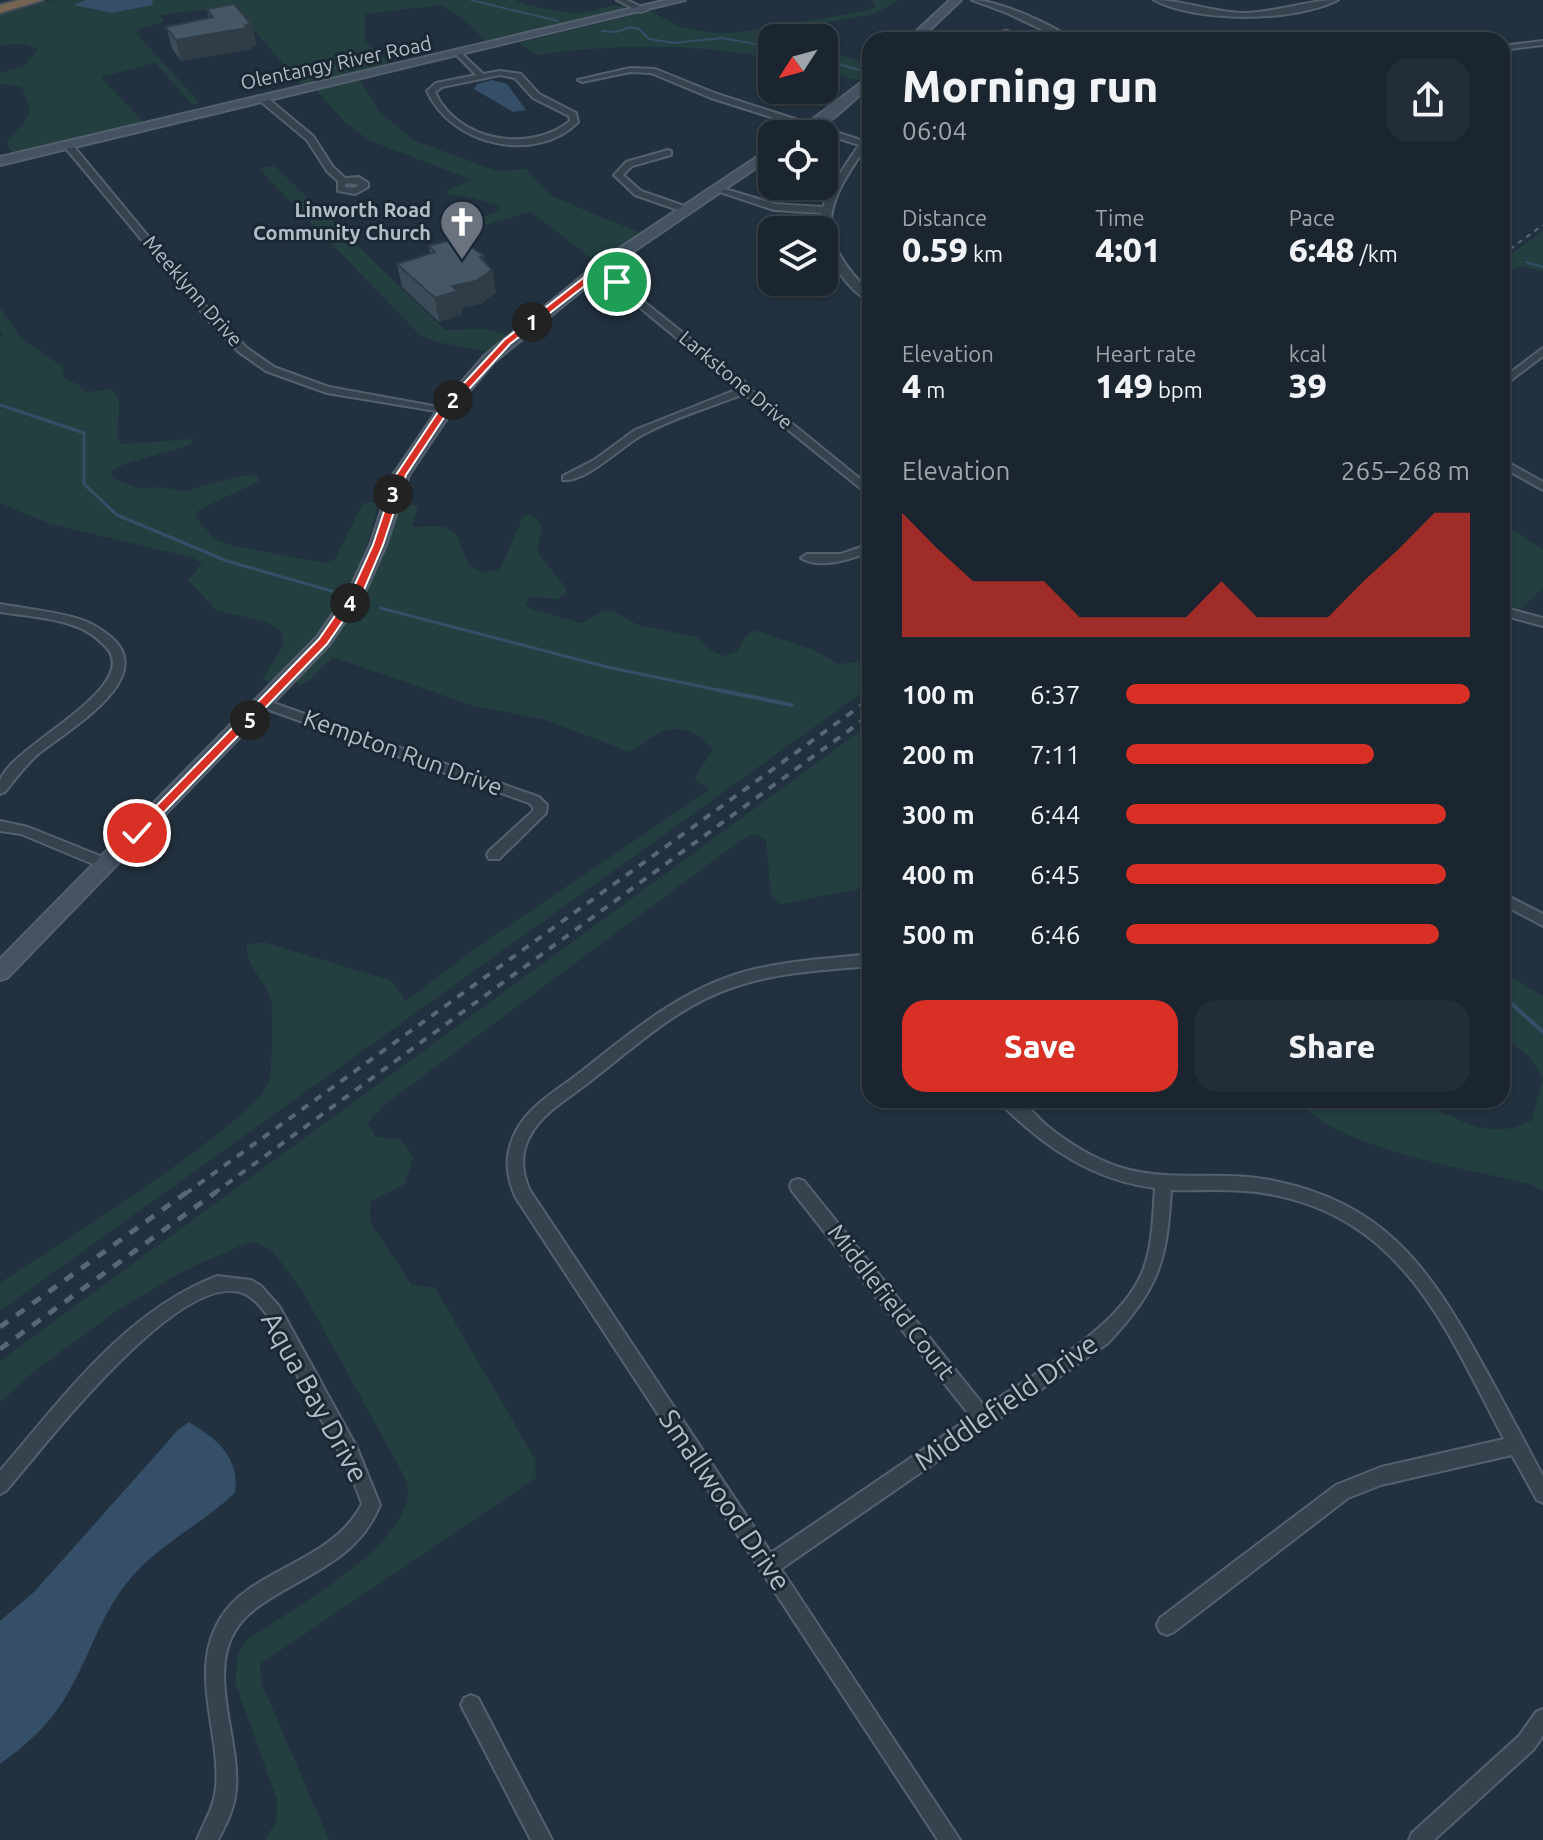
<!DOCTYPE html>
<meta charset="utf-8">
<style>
:root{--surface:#1a252f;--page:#232d37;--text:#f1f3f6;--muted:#9fa5aa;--line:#38424b;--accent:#d93025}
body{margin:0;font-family:Ubuntu,sans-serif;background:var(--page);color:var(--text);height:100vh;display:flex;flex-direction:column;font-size:30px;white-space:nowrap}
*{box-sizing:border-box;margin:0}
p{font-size:26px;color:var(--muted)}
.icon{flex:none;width:44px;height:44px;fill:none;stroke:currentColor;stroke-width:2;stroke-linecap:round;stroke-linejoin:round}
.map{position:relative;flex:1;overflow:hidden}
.panel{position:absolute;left:862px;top:32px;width:648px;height:1076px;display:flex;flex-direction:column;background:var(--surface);border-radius:24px;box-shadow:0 2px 6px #0004,0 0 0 2px var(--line)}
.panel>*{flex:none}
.needle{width:52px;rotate:234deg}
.fabs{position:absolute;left:758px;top:24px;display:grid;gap:16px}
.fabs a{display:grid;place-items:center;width:80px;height:80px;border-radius:16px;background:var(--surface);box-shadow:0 2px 6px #0004,0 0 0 2px var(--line);font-size:40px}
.pin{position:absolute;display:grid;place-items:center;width:68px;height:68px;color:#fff;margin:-34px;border:4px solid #fff;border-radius:50%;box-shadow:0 2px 8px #0007}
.km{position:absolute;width:40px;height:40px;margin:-20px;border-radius:50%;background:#222;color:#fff;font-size:22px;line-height:40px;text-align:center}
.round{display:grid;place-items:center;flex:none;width:84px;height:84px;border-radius:24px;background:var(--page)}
.overview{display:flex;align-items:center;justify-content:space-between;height:136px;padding:0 40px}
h1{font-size:44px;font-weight:800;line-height:60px}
.stats{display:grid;grid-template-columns:repeat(3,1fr);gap:12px;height:136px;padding:8px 40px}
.stats div{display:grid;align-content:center}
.stats b{font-size:34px;font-weight:800}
.stats small{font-size:22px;font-weight:400}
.stats p{font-size:22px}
.chart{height:224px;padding:16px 40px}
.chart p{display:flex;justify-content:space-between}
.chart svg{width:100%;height:144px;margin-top:8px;fill:var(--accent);opacity:.7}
.cta{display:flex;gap:16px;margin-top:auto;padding:16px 40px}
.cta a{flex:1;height:92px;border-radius:24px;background:var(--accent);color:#fff;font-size:32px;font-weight:800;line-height:92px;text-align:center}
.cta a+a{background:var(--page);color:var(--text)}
ul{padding:0 40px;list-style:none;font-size:26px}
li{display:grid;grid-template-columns:128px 96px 1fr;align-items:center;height:60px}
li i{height:20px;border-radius:10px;background:var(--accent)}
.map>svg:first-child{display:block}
.green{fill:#243f40}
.water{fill:#344f67}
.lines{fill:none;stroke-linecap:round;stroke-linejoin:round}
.stream-far2{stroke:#344f67;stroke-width:2}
.stream-far1{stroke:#344f67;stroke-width:3}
.stream{stroke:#344f67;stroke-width:4}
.minor-casing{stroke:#54606d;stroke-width:4}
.secondary-casing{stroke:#54606d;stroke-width:4}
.motorway-casing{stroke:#414d5a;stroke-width:4}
.minor{fill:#36434f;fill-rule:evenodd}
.secondary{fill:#445262;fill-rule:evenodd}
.motorway{fill:#756452;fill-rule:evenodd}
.rail-far2{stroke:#586776;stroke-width:2;stroke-dasharray:5 5;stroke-linecap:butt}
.rail-far1{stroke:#586776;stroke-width:4;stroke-dasharray:8 8;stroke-linecap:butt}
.rail{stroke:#586776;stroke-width:5;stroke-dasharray:10 10;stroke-linecap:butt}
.wall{fill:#3b4b57}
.shaded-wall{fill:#303d47}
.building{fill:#455765;stroke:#303d47;stroke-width:2}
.route{fill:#d93025;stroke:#fff;stroke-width:2}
.labels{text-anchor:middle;stroke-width:6;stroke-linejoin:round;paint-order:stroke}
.far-street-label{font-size:20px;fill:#b2bdca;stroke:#1b2834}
.far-poi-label{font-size:20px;font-weight:bold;fill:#b2bdca;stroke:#1b2834;text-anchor:end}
.street-label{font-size:24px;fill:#b2bdca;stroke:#1b2834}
.near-street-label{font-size:28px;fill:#b2bdca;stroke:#1b2834}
</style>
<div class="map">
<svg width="1543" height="1840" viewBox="0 0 1543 1840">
<rect width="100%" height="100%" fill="#22313f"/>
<path class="green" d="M54,0h462c5,5 54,14 63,13 20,0 31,-13 50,-4l-142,33 -19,-19 -26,-18 -77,9v26l22,22 -1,5 -80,18 -6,-2 -67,-77 -73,9 4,7 -23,6 -5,5 64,70 -7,2 -38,-42 -51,13 -2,3 42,43 -127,32 -8,-5 -2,-8 19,-21 4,-9 -8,-24 -22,-3v-11l24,-7 14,-17 -13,-5 -25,1v-32z
M871,0h28l-25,14 -74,13 -8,4v7h-20v21c-66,-16 -167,-15 -234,-4l-19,-12 131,-32 29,16 37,6h19l130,-22 11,-4z
M824,50l44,14 2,8 -12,8 -34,-8z
M360,80l19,31 34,29 84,31 29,-2 25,27 92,38 -44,30 -68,-52 -65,18 -4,-2 -1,-4 33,-11 7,-7 -36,-10 -15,-1 -4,-4 26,-11 -104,-40 -23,-18 -30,-33z
M274,165l171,165 38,-1 26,6 -19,17 -54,-10 -16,-7 -161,-166z
M1543,231v40l-21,-5 -20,8v-13z
M0,308l22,31 41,28 1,12 14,5 8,8 25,-3 8,9 -1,41 4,5 71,-5 -3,6 -68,20 -11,7 2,6 25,10 24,-1 22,4 57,-15 15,-1 3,6 -60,29 -4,6 20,23 19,7 91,17 10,-4 28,-56 11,-1 3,7 -19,66 -18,31 -26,35 -39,43 -13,-4 21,-35 -2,-14 -14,-9 -51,-12 -28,-30 14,-16 -11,-7 -141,-33 -50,-21v-165l3,-2 -3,-5z
M404,503l14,3 -6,20c11,2 30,-3 39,4 17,13 6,35 34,43l15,-4 23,-52 5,-3 8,4 6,9 -5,25 29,36v5l-8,6 -29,-2 -4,7 6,5 51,14 21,-12h10l25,14 59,12 14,14 14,5 12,-5 9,-15 8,-6 60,20 25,14 31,-4v27l-870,624v-28c46,-31 259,-162 270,-204 2,-8 3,-71 1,-79 -5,-20 -26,-33 -24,-55l17,-3 128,39 14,20 67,-51 236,-160 -15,-12 19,-28c-32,-35 -50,-21 -83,2l-87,-33 -69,-13 -141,-49 -25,25 -9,3 -3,-4c28,-33 60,-66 78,-105 9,-20 15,-62 30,-73z
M1502,523l41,26v39l-23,22 -18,-3z
M870,724v163l-89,17 -10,-8 -5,-56 -11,-6 -11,4 -360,267 -16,18 8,14 25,2 12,19 -8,26 -35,18v20l42,63 23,3 100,171 1,19 -276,186 2,20 67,156h-64l12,-20v-20l-42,-118 3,-29 9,-13c43,-30 159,-92 161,-148 0,-5 -3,-13 -5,-18l-99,-180 -31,-43 -19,-9 -12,3 -60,27 -67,40 -79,58 -36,32v-41z
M1502,972l41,24v196l-13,-8c-57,-14 -198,-36 -231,-84 28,0 88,-5 111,1 47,11 73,45 122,19l11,-41 -12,-20 -29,-26z"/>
<path class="water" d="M86,0h67l-1,5 -40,8 -38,-8z
M492,80l15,4 19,26 -13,2 -39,-23 3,-5z
M189,1422c28,17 51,35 46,71 -34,32 -80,53 -109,91 -27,34 -38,77 -61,114 -16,27 -40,48 -65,66v-143l34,-29 144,-162z"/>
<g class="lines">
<path class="stream-far2" d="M471,0l87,21
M602,31l14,1 14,-5 9,2 10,10 25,4 48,-5 50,9
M824,60l39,11
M1526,262l17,5"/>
<path class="stream-far1" d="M0,405l84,28v51l33,31 110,46 108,31
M380,608l227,59 121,25"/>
<path class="stream" d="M718,690l74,15
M1502,995l41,37"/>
<g class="minor-casing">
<path id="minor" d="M617,0h10l20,10 -7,2z
M972,0c27,0 80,25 102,40h-10l-57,-27z
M1154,0c29,0 58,12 89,13 32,0 63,-13 95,-13 -44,22 -140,23 -184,0z
M1005,31h3v4l-17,5h-12z
M1543,41v4l-41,5v-4z
M460,52l23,22 17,-3 21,3 18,20 37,19 2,9c-43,43 -127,23 -151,-31l9,-8 40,-8 -20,-21zM500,75l15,3 18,20 36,18 1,5c-41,33 -113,20 -135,-29l7,-5z
M630,68l25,1 62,25 153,49v6l-4,-2c-44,62 -51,90 4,146v9c-23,-13 -46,-45 -46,-72h-3l1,-17 -48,-3 -63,-21 4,-3 60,18 48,3 8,-20 28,-42 -148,-47 -60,-25 -21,-1 -48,10 -4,-2z
M259,96h6l48,40 20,31 12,11 14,-1 9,6v4l-13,7 -17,-3v-10l-11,-10 -20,-31 -48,-40zM349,183l10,2 -5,3 -9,-1v-3z
M64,142h6l145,175 32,31 27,19 55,20 115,21 4,1v4l-121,-20 -61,-22 -27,-19 -30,-31 -145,-175z
M668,150l3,1v4l-39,11 -9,9 18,16 46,16v4h-6l-46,-16 -21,-20 12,-13z
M599,266l152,121v3l119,97v9l-126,-102c-33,13 -69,23 -100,40 -22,11 -56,48 -81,46v-4l31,-16 41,-30 103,-41 -142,-118 -2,-2z
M1543,348v8l-41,31v-8z
M1502,459l41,23v8l-41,-23z
M870,544v8c-20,7 -50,18 -69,6l6,-4h34z
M0,604c26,5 54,7 79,15 13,4 22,10 32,18 49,42 -47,95 -74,118 -12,11 -22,24 -32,37l-5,2c0,-4 0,-9 0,-13 9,-35 151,-96 103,-137 -9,-9 -18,-15 -31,-19 -23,-8 -48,-9 -72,-13z
M1502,607l41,11v8l-41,-11z
M265,700l274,97 8,8 -1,8 -47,46h-10l-2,-4 2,-4 44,-40v-4l-4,-4 -268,-96 -2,-3 2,-3z
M0,821l28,6 82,33 2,4 -7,5 -84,-35 -21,-3z
M1502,893l41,21v12l-41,-22z
M870,954v12c-44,4 -91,6 -133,20 -58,18 -102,61 -149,97 -20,16 -46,30 -58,53 -10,18 -8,35 -1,53l242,364 200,-136 -179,-226 -2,-5 2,-5 6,-2 6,2 181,226c50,-34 138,-80 159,-139 9,-25 9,-53 11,-80 -49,-6 -92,-29 -129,-61 -9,-8 -20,-16 -26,-27 5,0 14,-2 19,0 7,3 20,19 27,25 21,17 46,33 73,42 50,16 101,3 151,13 112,22 157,84 209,178 22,39 43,79 64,118v27l-6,-3 -25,-45 -131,30 -33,13 -174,134 -7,3 -7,-3 -3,-7 3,-7 176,-133 45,-18 123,-28c-57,-108 -100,-221 -235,-245 -33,-6 -66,-3 -98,-4 -4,73 -13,99 -63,153l-327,226 179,271h-22l-422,-642c-10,-22 -12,-42 -1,-65 14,-28 43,-43 67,-62 47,-37 91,-75 149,-95 44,-15 93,-17 139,-22z
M217,1276l34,4 10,6 18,20 78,142 23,57c-20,49 -61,64 -104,90 -15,9 -32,20 -41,36 -27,44 5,109 1,157 -1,19 -9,35 -18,52h-21c7,-18 17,-32 19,-52 5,-57 -28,-115 4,-169 30,-51 111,-55 142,-115 -14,-43 -39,-79 -60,-119 -13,-25 -31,-79 -57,-91 -63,-29 -202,154 -239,197l-6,3v-23c62,-72 125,-160 217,-195z
M471,1695l7,3 74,142h-21l-70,-135 3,-7z
M1543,1709v27l-10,14 -99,90h-25l3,-7 107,-97 17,-24z"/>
</g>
<g class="secondary-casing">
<path id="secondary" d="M667,0h18l-685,165v-8z
M950,0h11l-42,40h-12z
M870,76v9c-21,19 -47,49 -77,49z
M772,147v10l-160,109 -118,96 -44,52 -41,61 -23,70 -21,47 -36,53 -322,333 -7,2v-21l317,-322 32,-46 21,-46 23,-70 46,-67 45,-52 118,-96z"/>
</g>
<g class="motorway-casing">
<path id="motorway" d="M19,0h24l-43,13v-8z"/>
</g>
<use href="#minor" class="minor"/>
<use href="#secondary" class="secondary"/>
<use href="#motorway" class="motorway"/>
<path class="rail-far2" d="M1502,255l41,-30"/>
<path class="rail-far1" d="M185,1194l685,-495
M213,1194l657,-479"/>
<path class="rail" d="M0,1327l187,-135
M0,1349l216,-157"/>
</g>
<path class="wall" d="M207,9l44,15 5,21 -5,1 1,3 -71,12 -9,-13 -6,-21 43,-9z
M429,246l63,24 4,23 -16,11 -19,4 1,6 -23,8 -37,-35 -5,-23 33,-11z"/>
<path class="shaded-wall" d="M251,24l5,21 -5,1 1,3 -71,12 -5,-21z
M484,256l2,18 6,-4 4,23 -16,11 -19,4 1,6 -23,8 -4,-24 17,-12 28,-29z"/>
<path class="building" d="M234,4l17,20 -6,1 2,3 -71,12 -10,-13 47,-10 -6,-8z
M458,238l26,18 -4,1 12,13 -16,11 -24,5 6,5 -23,7 -38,-34 38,-12 -6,-6z"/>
<path class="route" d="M596,268h6l20,14 -8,2 -14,-10 -90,70 -63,69 -41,62 -23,70 -20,47 -36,52 -186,192h-8v-6l186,-191 33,-48 21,-46 23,-70 44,-66 64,-69z"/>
<defs>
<g id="church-pin" transform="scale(2.3)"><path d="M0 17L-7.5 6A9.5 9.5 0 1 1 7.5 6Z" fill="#6b7280" stroke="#1b2834"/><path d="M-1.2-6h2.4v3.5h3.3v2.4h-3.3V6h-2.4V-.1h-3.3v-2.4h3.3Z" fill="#fff"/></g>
</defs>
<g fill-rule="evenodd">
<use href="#church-pin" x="462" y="222"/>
</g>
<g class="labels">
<g class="far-street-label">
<text transform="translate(336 63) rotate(-12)" y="7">Olentangy River Road</text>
<text transform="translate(193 291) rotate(49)" y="7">Meeklynn Drive</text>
<text transform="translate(736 380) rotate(40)" y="7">Larkstone Drive</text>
</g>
<g class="far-poi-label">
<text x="431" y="217">Linworth Road<tspan x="431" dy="23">Community Church</tspan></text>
</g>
<g class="street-label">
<text transform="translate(403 753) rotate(20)" y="8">Kempton Run Drive</text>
<text transform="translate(891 1302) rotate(52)" y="8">Middlefield Court</text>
</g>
<g class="near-street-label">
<text transform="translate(315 1397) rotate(61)" y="10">Aqua Bay Drive</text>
<text transform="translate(1006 1402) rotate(-35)" y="10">Middlefield Drive</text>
<text transform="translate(725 1500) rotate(56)" y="10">Smallwood Drive</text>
</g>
</g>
</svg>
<div class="fabs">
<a><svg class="needle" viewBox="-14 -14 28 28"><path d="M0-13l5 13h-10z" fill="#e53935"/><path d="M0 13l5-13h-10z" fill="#9fa5aa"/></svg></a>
<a><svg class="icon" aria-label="locate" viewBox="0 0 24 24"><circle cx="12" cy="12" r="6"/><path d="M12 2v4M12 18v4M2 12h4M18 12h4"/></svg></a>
<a><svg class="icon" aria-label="layers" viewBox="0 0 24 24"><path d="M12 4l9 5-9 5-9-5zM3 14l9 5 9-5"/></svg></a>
</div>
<div class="pin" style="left:617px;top:282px;background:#1e9e55"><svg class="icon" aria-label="arrive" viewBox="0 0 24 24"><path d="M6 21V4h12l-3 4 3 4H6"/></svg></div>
<div class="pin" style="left:137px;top:833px;background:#d93025"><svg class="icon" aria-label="check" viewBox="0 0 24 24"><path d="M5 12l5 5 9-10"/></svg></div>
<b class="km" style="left:532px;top:322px">1</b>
<b class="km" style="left:453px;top:400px">2</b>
<b class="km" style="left:393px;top:494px">3</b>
<b class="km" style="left:350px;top:603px">4</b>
<b class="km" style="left:250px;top:720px">5</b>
<section class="panel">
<div class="overview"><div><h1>Morning run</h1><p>06:04</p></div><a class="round"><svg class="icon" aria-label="share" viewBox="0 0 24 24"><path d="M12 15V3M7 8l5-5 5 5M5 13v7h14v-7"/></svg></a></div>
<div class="stats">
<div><p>Distance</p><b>0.59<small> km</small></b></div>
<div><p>Time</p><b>4:01</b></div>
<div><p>Pace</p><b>6:48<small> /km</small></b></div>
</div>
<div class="stats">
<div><p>Elevation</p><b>4<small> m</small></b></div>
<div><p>Heart rate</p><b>149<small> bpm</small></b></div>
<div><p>kcal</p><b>39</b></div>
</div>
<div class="chart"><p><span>Elevation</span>265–268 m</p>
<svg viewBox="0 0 160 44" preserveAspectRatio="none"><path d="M0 44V6L10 17L20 27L30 27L40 27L50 38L60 38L70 38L80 38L90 27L100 38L110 38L120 38L130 27L140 17L150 6L160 6V44z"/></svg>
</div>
<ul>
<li><b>100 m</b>6:37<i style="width:100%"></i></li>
<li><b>200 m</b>7:11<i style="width:72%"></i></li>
<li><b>300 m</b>6:44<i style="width:93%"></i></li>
<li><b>400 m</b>6:45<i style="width:93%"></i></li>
<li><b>500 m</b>6:46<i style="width:91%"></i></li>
</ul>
<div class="cta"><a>Save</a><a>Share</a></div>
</section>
</div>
